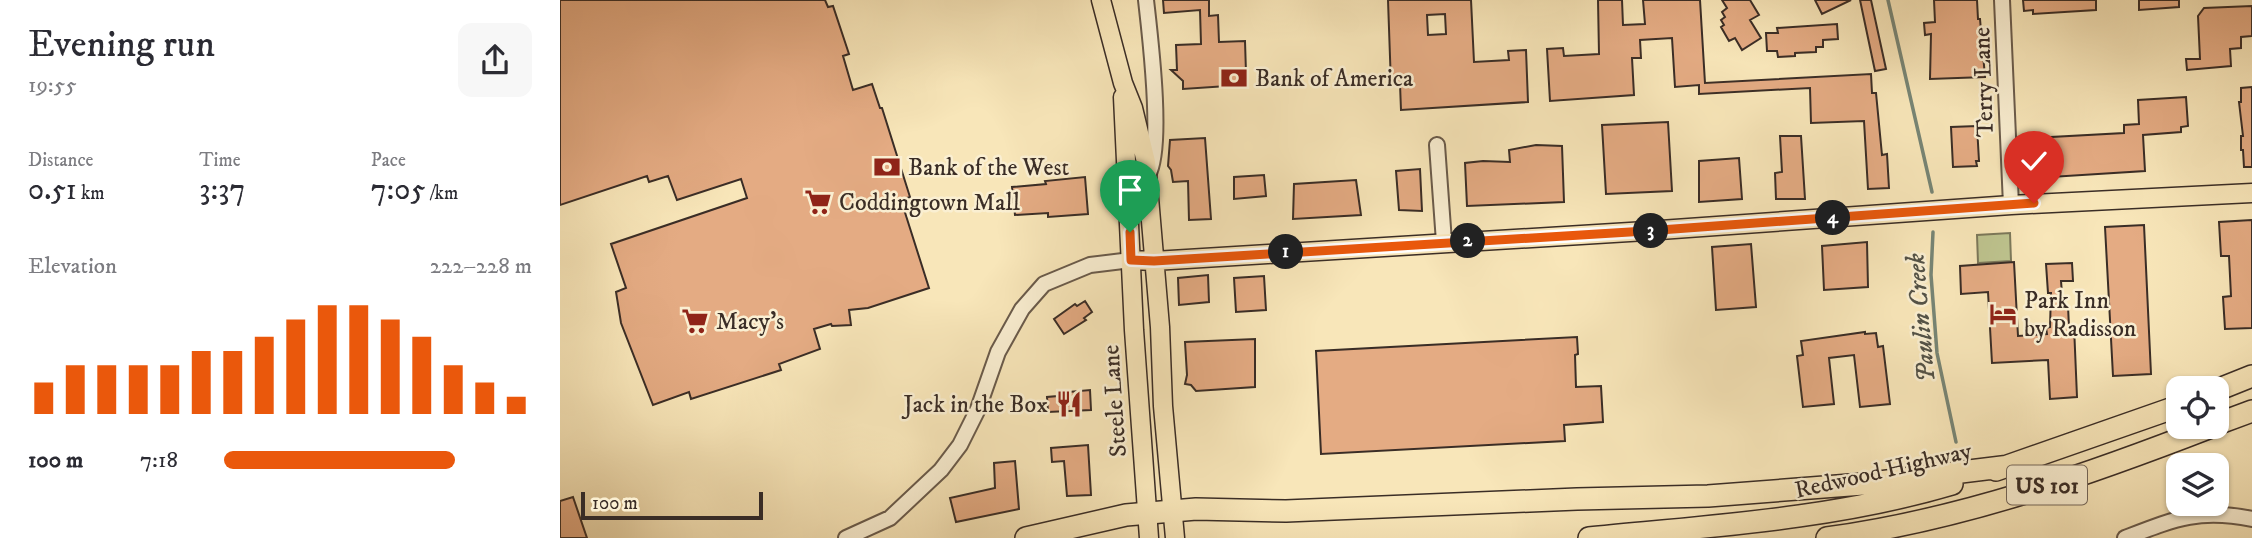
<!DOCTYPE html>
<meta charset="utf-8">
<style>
:root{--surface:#fff;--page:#f7f7f7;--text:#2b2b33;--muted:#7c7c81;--accent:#ea580c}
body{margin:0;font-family:"IM FELL DW Pica",serif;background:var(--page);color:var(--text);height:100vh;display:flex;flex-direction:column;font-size:26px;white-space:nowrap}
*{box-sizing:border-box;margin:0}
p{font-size:23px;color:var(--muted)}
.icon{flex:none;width:38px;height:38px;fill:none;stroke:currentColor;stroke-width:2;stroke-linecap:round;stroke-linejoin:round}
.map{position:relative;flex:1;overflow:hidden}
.sheet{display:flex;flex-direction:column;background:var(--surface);width:560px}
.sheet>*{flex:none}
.controls{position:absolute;left:1606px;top:376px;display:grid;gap:14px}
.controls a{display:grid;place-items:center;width:63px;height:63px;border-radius:14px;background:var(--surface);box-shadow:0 2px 5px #0004;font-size:35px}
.scale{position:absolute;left:21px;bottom:18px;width:182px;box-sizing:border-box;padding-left:7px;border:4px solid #3a2d26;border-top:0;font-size:19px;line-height:24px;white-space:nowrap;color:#3a2d26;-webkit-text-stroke:5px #faefd2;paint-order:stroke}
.pin{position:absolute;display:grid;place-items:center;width:60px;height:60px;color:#fff;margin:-72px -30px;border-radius:50% 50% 50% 0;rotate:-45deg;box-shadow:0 0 7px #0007}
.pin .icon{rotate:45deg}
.km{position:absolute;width:35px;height:35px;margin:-18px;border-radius:50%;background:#222;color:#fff;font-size:19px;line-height:35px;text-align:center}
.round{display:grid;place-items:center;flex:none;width:74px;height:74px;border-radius:14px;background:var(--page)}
.overview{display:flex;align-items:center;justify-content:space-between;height:119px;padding:0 28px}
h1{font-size:38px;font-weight:600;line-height:52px}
.figures{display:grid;grid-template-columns:repeat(3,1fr);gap:10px;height:119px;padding:7px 28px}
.figures div{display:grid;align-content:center}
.figures b{font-size:30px;font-weight:600}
.figures small{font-size:19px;font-weight:400}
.figures p{font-size:19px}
.chart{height:196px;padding:14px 28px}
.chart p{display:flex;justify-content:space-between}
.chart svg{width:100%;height:126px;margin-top:7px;stroke:var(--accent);stroke-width:6}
ul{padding:0 28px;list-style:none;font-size:23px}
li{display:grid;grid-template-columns:112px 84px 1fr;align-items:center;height:52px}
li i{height:18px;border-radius:9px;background:var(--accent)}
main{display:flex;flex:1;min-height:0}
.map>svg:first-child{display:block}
.green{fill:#bec48f;stroke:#7c785a;stroke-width:2}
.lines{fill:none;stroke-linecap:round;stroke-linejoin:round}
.stream{stroke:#778575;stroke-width:3.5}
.building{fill:#e4ab83;stroke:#3a2d26;stroke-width:2;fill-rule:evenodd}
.minor-casing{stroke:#6a5b4b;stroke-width:18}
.major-casing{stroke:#3a2d26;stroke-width:21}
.highway-casing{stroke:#3a2d26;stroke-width:24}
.minor{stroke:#faefd2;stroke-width:14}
.major{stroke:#f8e6b9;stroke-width:18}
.highway{stroke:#f8e6b9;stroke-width:21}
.route-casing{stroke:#fff;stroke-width:14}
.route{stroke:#ea580c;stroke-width:9}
.labels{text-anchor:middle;stroke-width:5;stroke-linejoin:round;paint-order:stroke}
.shield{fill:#faefd2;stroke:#74675a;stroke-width:2}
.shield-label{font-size:23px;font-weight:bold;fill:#3a2d26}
.poi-label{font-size:24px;fill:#3a2d26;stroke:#faefd2;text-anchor:start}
.street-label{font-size:24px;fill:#3a2d26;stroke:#faefd2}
.water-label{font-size:26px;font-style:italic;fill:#535247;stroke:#faefd2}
</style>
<main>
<section class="sheet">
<div class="overview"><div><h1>Evening run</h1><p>19:55</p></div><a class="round"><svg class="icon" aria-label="share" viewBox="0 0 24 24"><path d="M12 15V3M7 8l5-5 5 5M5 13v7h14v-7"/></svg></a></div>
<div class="figures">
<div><p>Distance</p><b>0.51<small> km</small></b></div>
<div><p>Time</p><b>3:37</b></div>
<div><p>Pace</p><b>7:05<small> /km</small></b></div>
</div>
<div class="chart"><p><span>Elevation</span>222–228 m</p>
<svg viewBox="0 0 160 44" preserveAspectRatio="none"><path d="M5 44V33M15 44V27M25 44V27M35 44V27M45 44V27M55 44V22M65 44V22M75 44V17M85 44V11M95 44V6M105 44V6M115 44V11M125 44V17M135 44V27M145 44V33M155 44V38"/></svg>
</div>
<ul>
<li><b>100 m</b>7:18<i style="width:75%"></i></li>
</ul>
</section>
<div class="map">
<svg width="1692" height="538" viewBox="0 0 1692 538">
<rect width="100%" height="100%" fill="#f8e6b9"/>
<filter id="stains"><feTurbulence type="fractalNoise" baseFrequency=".00286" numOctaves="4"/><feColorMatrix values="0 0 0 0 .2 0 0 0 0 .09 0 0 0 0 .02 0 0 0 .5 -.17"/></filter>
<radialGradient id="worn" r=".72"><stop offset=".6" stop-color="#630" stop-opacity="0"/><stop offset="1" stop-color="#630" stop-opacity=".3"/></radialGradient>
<path class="green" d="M1450,233l1,28 -33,2 -1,-28z"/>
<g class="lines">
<path class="stream" d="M1328,0l44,192
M1373,232l-2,43 6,78 19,89"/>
</g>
<path class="building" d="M0,0h265l3,7 5,-1 16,48 -6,2 10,34 19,-6 8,24h2l28,89 -9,3 28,88 -61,20 -19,2 2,15 -19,1 -1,-2 -17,5 6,20 -41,15 2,6 -90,29 -2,-7 -36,13 -32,-82 -5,-31 10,-4 -15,-44 136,-46 -6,-19 -64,21 -9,-24 -19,6 -2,-6 -87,29z
M603,0h46v16l9,-1 1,27 26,-1 1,32 -4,5v7l-59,4v-8l-12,-11h6l-1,-25 25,-1 -1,-34 -36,3z
M828,0h83l3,62 35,-2 -1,-9 18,-1 2,52 -127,8 -1,-26 -9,1zM885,14l1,20 -18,1 -1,-20z
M1038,0h24l1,25 22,-1 -2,-24h57l5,83 166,-9 1,19h4l6,62 5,-1 2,34 -21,1 -4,-68 -53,2 -1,-35 -111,6v-9l-24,2 -3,-49 -32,2 1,18h-9l2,37 -84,6 -3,-52 16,-1 1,8 35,-2z
M1162,0h28l9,15 -9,5 11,18 -19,12 -7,-12 -6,3 -8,-14 3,-2 -3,-5 4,-3 -3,-5 5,-4z
M1255,0h36l-29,14z
M1300,0h11l15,69 -11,2z
M1374,0h43l1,19h2l5,58 -55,2 1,-45 -6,1 -1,-12 11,-1z
M1463,0h73v10l-63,4v-4l-9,1z
M1579,0h40v7l-40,3z
M1692,6v30l-11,1v11l-11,1 1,17 -44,4 -1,-11h14l-2,-43 6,-8z
M1277,24l1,15 -15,1v7h-7v5l-21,1v3l-17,1 -1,-6h-10l-1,-18h12l-1,-5z
M1692,87v80h-8l-1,-17h-2v-14h2l-4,-34h2v-14z
M1626,97l2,29 -7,1v5l-38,3 2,36 -110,7 -2,-40 91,-5v-8l15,-1 -1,-24z
M1108,122l4,69 -66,3 -4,-69z
M1417,126l2,35h-3l1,5 -24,1 -2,-40z
M1220,136h21l4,63h-29l-1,-26 7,-1z
M645,138l6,81 -22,1 -1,-39 -15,1 -2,-12 -3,-4 2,-26z
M976,145l26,1 2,56 -97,4 -2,-43 18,-2 27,1 -1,-12z
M1179,158l3,41 -43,3v-41z
M860,169l2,42 -23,-1 -3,-39z
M704,175l2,21 -32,3v-22z
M525,177l3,37 -40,3v-4l-33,2 -3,-28 34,-3 -1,-3z
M796,180l5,35 -68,4 1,-35z
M1692,220v108l-27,1 -2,-32 8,-1 -2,-40h-8l-2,-34z
M1584,225l7,149 -38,2 -8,-149z
M1307,242l1,45 -44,3 -2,-44z
M1191,244l5,63 -40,3 -4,-63z
M1454,262l4,74 29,-2 -1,-6 4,-1 1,-34h-3l-2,-29 26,-1 1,18h-12l2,25h5l1,21 5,-1 3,71 -27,2 -2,-39 -56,3 -4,-71 -27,2 -1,-28z
M648,275l1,27 -30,3 -1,-27z
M704,276l2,34 -30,2 -2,-34z
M525,301l7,11 -8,6 2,2 -22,14 -10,-15 21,-15 2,2z
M1305,332v2l11,-1 2,14 5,-1 7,58 -30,3 -6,-52 -25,3 5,46 -31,3 -6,-51 6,-1 -2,-14z
M1017,337l1,17 -3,1 1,32 25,-1 2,36 -39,3 1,16 -244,13 -5,-103z
M695,339v48l-59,4 -5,-6 -6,-1 2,-9 -2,-33z
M530,390l1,20 -43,2 -1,-15 11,-1v-3z
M528,445l3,50 -24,1 -3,-35 -12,1 -1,-14z
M455,461l4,48 -63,13 -6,-24 45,-10 -1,-25z
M13,497l14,41h-27v-37z"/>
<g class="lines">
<g class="minor-casing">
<path id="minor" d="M586,0c4,36 18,147 2,175
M1442,0l9,205
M877,145l7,97
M286,538l44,-20 51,-48 19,-25 18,-36 20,-57 24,-43 22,-25 46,-19 41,-5
M1565,538c49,-19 74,-30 127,-19"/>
</g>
<g class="major-casing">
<path id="major" d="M541,0l22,83 10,25 13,54 14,165 3,79 12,132
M563,97l11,233 15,208
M571,260l23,1 492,-30 365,-26 241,-12"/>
</g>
<g class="highway-casing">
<path id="highway" d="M1657,390l35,-14
M1657,424l35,-13
M1436,470l183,-64
M466,538l100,-23 70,-6 90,2 291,-12 131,-3 155,-12 147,-18
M1029,538c122,-12 245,-19 363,-54
M1267,538c133,-18 260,-63 384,-111"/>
</g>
<use href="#minor" class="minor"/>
<use href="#major" class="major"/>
<use href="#highway" class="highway"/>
</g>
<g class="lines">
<g class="route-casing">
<path id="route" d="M570,232l1,28 23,1 492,-30 388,-28"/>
</g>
<use href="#route" class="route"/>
</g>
<defs>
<g id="bank-bare" transform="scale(2.1)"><path d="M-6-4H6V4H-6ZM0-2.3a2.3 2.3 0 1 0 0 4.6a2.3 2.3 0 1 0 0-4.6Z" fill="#8f2418" stroke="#faefd2" stroke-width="2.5" paint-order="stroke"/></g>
<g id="supermarket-bare" transform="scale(2.1)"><path d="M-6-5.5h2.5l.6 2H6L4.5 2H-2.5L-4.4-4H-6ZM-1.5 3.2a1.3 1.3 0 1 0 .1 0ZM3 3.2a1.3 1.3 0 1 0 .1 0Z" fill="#8f2418" stroke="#faefd2" stroke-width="2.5" paint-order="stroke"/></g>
<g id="hotel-bare" transform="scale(2.1)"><path d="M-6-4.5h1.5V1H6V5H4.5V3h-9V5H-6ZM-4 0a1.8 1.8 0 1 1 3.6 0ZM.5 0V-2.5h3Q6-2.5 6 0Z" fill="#8f2418" stroke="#faefd2" stroke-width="2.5" paint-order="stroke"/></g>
<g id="restaurant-bare" transform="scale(2.1)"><path d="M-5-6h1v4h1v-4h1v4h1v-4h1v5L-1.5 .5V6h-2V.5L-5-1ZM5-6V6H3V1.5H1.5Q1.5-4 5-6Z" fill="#8f2418" stroke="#faefd2" stroke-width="2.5" paint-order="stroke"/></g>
</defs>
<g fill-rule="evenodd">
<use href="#bank-bare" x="674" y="78"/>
<use href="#bank-bare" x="327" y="167"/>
<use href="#supermarket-bare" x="258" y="202"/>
<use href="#hotel-bare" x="1443" y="314"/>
<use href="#supermarket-bare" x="135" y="321"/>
<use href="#restaurant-bare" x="509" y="404"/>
</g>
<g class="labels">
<rect class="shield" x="1447" y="465.5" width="80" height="39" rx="5"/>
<g class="shield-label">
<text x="1487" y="493">US 101</text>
</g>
<g class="poi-label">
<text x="695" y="86">Bank of America</text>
<text x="348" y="175">Bank of the West</text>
<text x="279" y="210">Coddingtown Mall</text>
<text x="1464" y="308">Park Inn<tspan x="1464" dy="28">by Radisson</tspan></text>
<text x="156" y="329">Macy's</text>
<text x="488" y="412" text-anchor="end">Jack in the Box</text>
</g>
<g class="street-label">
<text transform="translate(1423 82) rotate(-92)" y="8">Terry Lane</text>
<text transform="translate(554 401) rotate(-94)" y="8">Steele Lane</text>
<text transform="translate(1323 470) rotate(-13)" y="8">Redwood Highway</text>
</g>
<g class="water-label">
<text transform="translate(1360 318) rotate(-95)" y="9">Paulin Creek</text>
</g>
</g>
<rect width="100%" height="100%" filter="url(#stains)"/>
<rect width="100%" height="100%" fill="url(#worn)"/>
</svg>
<div class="controls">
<a><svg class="icon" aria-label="locate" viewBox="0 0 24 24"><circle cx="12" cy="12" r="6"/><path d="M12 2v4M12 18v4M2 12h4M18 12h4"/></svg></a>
<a><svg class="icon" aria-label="layers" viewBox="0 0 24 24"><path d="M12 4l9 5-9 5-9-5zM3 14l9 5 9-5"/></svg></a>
</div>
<div class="scale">100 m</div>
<div class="pin" style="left:570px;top:232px;background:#1e9e55"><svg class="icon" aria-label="arrive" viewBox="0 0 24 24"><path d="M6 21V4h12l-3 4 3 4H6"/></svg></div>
<div class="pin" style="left:1474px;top:203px;background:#d93025"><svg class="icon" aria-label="check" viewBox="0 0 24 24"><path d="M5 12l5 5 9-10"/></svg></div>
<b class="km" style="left:726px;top:252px">1</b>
<b class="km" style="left:908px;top:241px">2</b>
<b class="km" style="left:1091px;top:231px">3</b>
<b class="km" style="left:1273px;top:218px">4</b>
</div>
</main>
